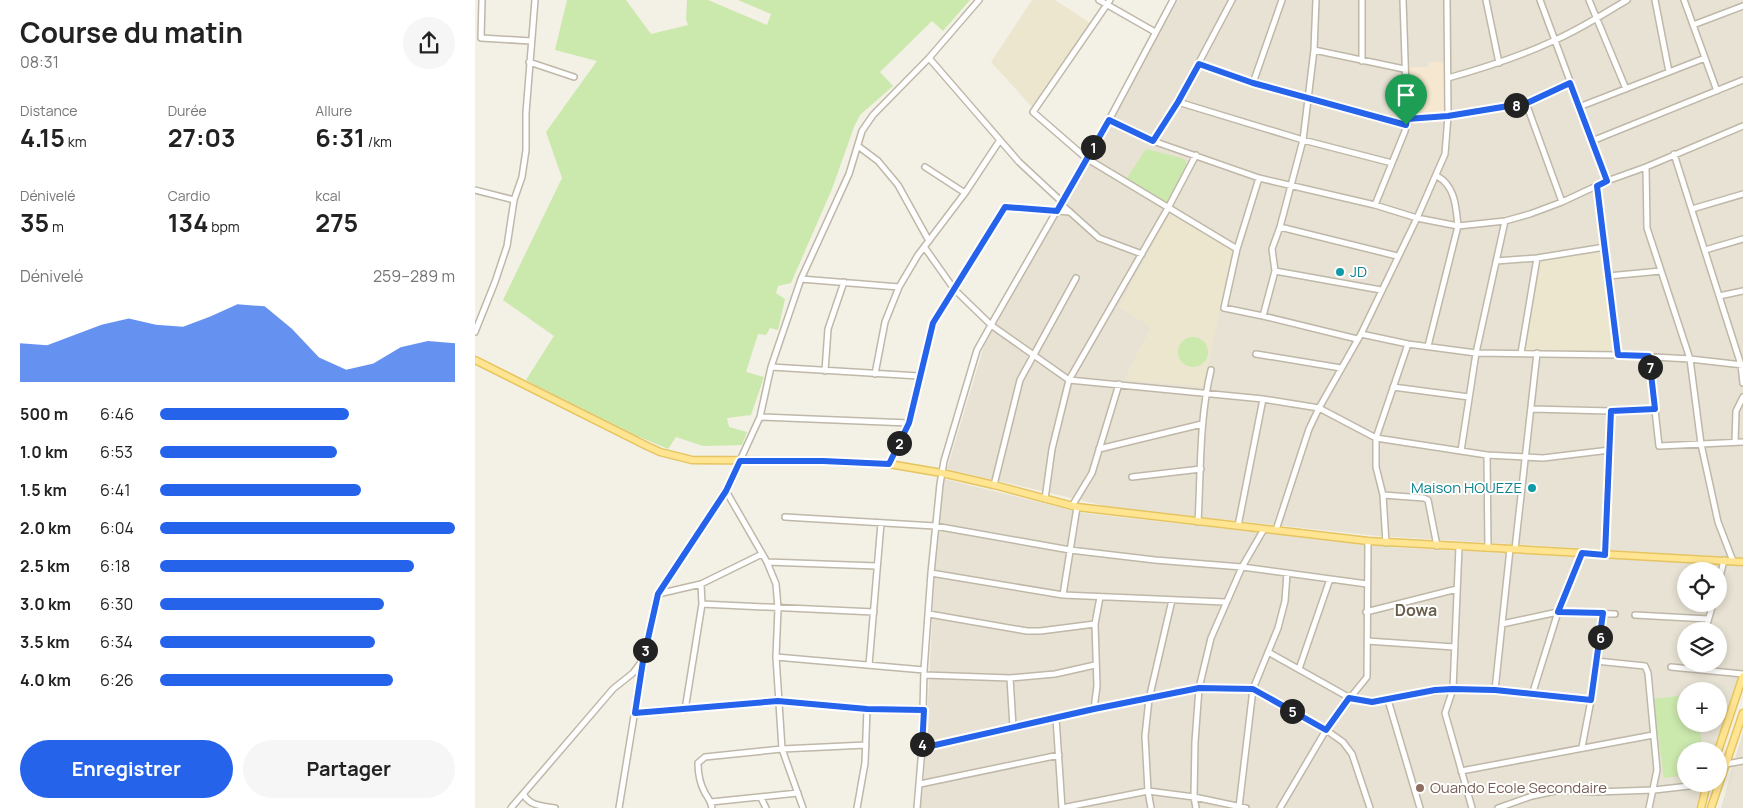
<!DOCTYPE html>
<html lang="fr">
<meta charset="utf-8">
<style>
:root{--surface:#fff;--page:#f6f6f6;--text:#222;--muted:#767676;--accent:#2563eb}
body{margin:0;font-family:Manrope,sans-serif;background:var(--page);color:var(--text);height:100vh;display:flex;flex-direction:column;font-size:19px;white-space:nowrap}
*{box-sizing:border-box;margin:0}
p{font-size:16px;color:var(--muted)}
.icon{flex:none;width:28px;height:28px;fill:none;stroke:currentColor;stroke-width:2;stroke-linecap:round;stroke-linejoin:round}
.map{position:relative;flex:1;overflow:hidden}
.drawer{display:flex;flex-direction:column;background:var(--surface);width:475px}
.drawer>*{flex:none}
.controls{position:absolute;left:1202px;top:562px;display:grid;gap:10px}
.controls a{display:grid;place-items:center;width:50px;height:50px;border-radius:50%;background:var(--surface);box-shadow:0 2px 8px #0003;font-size:25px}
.pin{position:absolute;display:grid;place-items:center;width:42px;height:42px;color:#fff;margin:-51px -21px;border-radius:50% 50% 50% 0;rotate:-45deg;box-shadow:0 0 5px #0007}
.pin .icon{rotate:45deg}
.km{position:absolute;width:25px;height:25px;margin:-12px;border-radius:50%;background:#222;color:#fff;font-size:14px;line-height:25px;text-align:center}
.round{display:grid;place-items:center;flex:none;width:52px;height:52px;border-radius:26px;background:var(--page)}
.headline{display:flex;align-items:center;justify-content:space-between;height:85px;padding:0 20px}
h1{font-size:28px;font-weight:700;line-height:38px}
.stats{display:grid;grid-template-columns:repeat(3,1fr);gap:8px;height:85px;padding:5px 20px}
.stats div{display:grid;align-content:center}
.stats b{font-size:25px;font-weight:700}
.stats small{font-size:14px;font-weight:400}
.stats p{font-size:14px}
.chart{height:140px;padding:10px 20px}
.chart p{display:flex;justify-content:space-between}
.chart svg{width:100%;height:90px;margin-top:5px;fill:var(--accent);opacity:.7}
.button{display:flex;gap:10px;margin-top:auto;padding:10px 20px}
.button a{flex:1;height:58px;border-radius:30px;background:var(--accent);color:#fff;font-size:20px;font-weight:700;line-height:58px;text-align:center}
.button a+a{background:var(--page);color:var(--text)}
ul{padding:0 20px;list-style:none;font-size:16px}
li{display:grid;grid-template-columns:80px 60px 1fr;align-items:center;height:38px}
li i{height:12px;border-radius:6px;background:var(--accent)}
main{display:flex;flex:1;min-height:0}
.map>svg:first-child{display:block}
.residential{fill:#e7e2d3;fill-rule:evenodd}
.commercial{fill:#f6e8d0}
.education{fill:#ece6cf}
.green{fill:#cbe8ad}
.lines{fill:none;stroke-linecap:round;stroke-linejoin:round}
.minor-casing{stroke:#bfb8a8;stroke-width:8}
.major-casing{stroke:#e5c461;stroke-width:9}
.minor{stroke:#fff;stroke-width:5}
.major{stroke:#ffe592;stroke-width:6}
.route-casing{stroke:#fff;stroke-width:10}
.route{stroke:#2563eb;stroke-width:6}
.culture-dot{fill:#0f9aa8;stroke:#fff;stroke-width:2}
.education-dot{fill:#8d6e63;stroke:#fff;stroke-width:2}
.labels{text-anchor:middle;stroke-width:4;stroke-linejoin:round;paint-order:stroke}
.culture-label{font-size:15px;fill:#0d838f;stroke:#fff;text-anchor:start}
.education-label{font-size:15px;fill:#785e54;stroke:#fff;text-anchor:start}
.neighbourhood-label{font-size:16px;font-weight:bold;fill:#695e4c;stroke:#fff}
</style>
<main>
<section class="drawer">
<div class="headline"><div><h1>Course du matin</h1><p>08:31</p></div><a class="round"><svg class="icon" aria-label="share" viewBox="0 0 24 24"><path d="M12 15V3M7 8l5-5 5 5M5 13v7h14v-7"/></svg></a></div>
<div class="stats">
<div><p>Distance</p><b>4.15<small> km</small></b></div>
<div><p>Durée</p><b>27:03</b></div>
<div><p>Allure</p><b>6:31<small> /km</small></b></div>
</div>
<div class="stats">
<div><p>Dénivelé</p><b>35<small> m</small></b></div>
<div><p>Cardio</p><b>134<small> bpm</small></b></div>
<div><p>kcal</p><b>275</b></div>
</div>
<div class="chart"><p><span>Dénivelé</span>259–289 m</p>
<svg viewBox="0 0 160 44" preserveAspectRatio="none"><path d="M0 44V25L10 26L20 21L30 16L40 13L50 16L60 17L70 12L80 6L90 7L100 18L110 32L120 38L130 35L140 27L150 24L160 25V44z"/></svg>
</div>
<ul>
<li><b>500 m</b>6:46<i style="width:64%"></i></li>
<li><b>1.0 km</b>6:53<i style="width:60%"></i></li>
<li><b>1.5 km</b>6:41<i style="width:68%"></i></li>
<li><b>2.0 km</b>6:04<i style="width:100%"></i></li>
<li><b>2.5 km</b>6:18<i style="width:86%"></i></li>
<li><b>3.0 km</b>6:30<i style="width:76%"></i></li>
<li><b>3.5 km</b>6:34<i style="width:73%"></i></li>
<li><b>4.0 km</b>6:26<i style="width:79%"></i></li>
</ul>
<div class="button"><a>Enregistrer</a><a>Partager</a></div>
</section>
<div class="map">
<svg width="1268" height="808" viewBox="0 0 1268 808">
<rect width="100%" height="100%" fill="#f3f0e5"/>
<path class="residential" d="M703,0h565v558l-364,-22 -265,-28 -167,-39 37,-123z
M469,479l139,34 306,34 354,19v105l-28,80h-29v33h17l-6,24h-777l4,-28 11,-214zM1211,571h33v33h-33zM1211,631h33v33h-33zM1211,691h33v33h-33z
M1268,732v76h-22l15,-53z"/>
<path class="commercial" d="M954,62h18v52l-39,3 1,-50h19z"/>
<path class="education" d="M557,0h23l35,23 -57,85 -42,-46z
M695,213l62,37 -28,137 -80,-7 27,-53 -32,-20z
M1125,251l14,100 -90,-1 16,-90z"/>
<path class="green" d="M92,0h59l25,34 37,-9 -2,-5 1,-20h21l59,25 4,-11 -33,-14h232l-27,31 -11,-10 -52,51 13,14 -33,29 -6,12 -22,62 -41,94 -13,3 -2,7 9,6 -7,31 -8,-2 -4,7 -8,-1 -12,38 18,5 -13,38 -24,3 2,9 18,5 -5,13 -39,1 -27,-9 -8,12 -28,-12 -7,-1 -50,-24 -57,-32 28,-44 -51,-36 59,-122 -16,-46 51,-71 -42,-11z
M671,149l36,9 4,3v5l-19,37 -40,-25z
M703 352a15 15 0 1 1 30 0a15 15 0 1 1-30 0Z
M1211,695v29h13l4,27h-17v24l-22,3 -11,-79z"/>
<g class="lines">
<g class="minor-casing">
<path id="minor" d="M7,0l-1,38 50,3
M624,0l56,32
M635,0l-77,112 53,46 151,91
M1011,0l13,63
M1065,0l67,181
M1114,0l37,89
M1180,0l14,72
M1209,0l33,91
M1218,25l50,-19
M839,50l90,19
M454,58l90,104 43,40
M887,61v-61
M54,62l45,15
M724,64l54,19 153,42
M973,78c36,-10 71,-21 105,-37 26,-11 50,-27 74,-41
M778,83l29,-83
M703,102l125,38 89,23
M1051,103l36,99
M1104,107l126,-49
M932,119l41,-3 78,-13 44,-20
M634,120l44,21 106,37 116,27 42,13 41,8 47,-5 25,-7 32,-12 45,-21 39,-14 97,-41
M678,141l25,-39 54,-102
M1117,141l151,-61
M383,146l20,15 20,24 31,56
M1199,154l67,211 2,18
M450,167l40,26
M1171,167l1,61 43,131 11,85 17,78 15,39
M784,178l-22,71 -13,59 39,8 94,23
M1122,186l21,169
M0,190l39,10
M586,204l38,34 43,16
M900,205l30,-74 2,-12 -4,-119
M1217,209l51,-15
M805,227l117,29
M450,248l29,41 37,36 78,55 194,19 56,9 57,30 111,17 56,3 67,-8
M1230,250l38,-11
M1021,261l41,-3 68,-11
M800,271l106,19
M1133,276l53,-5
M326,279l98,8
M1244,296l24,-5
M788,316l12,-45 -3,-22 8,-22 23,-87 11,-90 2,-50
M0,332l20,-50 12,-36 7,-46 8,-23 4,-27v-37l9,-113
M886,334l47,10 68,9 142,2 72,4 53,6
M953,346l30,-120c-2,-20 -3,-40 -21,-50
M1046,353l16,-95
M781,354l85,14
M1174,356l10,90 84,-4
M296,367l148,9
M350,371l3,-42 16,-47
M400,374l10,-52 14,-35 19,-32 47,-62 35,-53
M918,387l76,10
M1056,409l80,2 44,-2
M285,417l149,6
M1260,442l1,-31 7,-14
M624,449l103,-25
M986,451l15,-98 29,-132
M1012,455l1,93
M414,464l20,-41 24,-100 72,-116 65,5
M657,477l69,-8
M519,485l26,-105 56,-102
M251,491l41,71 9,22 2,24 -2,49 6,92 21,59
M908,495l41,3 4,2 9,46
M570,499l7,-50 17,-69 99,-172 28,-53
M597,506l20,-33 27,-89
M310,517l150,9 135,24 85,10 87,7 125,17
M723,522c3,-51 1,-102 13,-152
M763,526l25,-127
M801,530l33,-101 10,-21 42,-74 56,-116 28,-64 3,-38 -1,-116
M911,543l-3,-48 -7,-28v-29l32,-94
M984,547l-6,142 -8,24 27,95
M1040,549l22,-196
M1130,555l6,-144
M292,562l110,4
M456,573l132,22 162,7
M1244,581l5,-21
M183,594l43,-10 61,-30
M588,595l14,-88
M227,604l172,8
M891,612l91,-23
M454,614l98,17h13l55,-7
M1160,615l73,4
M1027,624l56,-12 57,2
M1230,631l8,-27
M892,641l87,6
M793,652l82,46 18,3 20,-1 25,-6 40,-5 42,1 96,10
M301,657l148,13
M1121,661l49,5 3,7 9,97 -8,38
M394,665l12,-142
M1196,667l72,7
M824,669l31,-90
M450,675l85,3 45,-4 40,-9
M535,678l3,49
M1020,690l15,-141
M1057,695l26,-83 24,-59
M913,700l32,108
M619,709l3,-23 -2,-62 5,-27
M210,710l17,-106 -1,-20
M160,713l143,-12 89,8 57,1
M581,718l6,90
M1107,747l9,-47 12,-87
M447,748l172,-39 105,-21 54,1 73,41 17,12 9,12 18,54
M1251,764l17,-3
M986,771l192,-36
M445,784l139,-29
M49,795c6,11 19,11 31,13
M286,798l5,10
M236,802l87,-9
M764,807l14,-118 25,-61 7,-27 2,-28
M36,808l102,-119 20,-16 9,-12
M144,808l24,-147 15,-67 68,-103 34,-74 11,-50 30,-88 48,-105 13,-43 11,-16 56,-57 50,-58
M237,808c-1,-7 -4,-10 -7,-15 -5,-9 -7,-20 -7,-30l7,-6 77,-8 84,-4
M382,808l8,-45 2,-54
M442,808l5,-60 2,-78 7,-97 9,-89 4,-23 33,-111 14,-25 118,-205 64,-120
M587,808l86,-17 46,6 52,11
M676,808l-3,-17 -3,-55 4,-37 23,-99
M721,808l-2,-11 1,-55 4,-54 12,-50 31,-71 22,-38
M805,808l46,-78 24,-32 17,-21 1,-136
M1023,808l34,-12 28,-6 36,2 58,-2 53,-6"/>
</g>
<g class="major-casing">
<path id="major" d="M0,360l172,86 13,6 32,8 131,1 66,3 53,9 52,12 83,22 291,34 375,21
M1243,751l25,-75
M1226,808l6,-24
M1236,808l32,-95"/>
</g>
<use href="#minor" class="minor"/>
<use href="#major" class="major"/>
</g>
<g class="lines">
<g class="route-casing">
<path id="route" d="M724,64l54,19 153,42 1,-6 41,-3 79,-13 43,-20 37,98 -10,5 21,169 31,1 6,53 -44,2 -6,144 -23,-2 -24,59 45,1 -12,87 -96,-10 -42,-1 -18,1 -63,12 -23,-4 -23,32 -73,-41 -54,-1 -105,21 -172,39 2,-38 -57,-1 -89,-8 -143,12 8,-52 15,-67 68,-103 14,-30h83l66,3 20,-41 24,-100 72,-116 52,4 52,-91 44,21 25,-39z"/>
</g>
<use href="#route" class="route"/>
</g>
<g class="culture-dot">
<circle cx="865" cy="272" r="5"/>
<circle cx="1057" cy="488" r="5"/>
</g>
<circle class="education-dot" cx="945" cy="788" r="5"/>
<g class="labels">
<g class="culture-label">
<text x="875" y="277">JD</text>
<text x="1047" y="493" text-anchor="end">Maison HOUEZE</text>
</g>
<g class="education-label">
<text x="955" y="793">Ouando Ecole Secondaire</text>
</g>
<g class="neighbourhood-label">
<text x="941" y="616">Dowa</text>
</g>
</g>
</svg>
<div class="controls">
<a><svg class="icon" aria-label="locate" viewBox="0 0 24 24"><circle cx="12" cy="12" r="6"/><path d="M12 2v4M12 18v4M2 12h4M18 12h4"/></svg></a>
<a><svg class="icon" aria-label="layers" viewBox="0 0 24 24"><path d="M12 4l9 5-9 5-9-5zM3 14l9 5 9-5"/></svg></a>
<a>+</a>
<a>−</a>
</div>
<div class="pin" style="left:931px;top:125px;background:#1e9e55"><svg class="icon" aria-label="arrive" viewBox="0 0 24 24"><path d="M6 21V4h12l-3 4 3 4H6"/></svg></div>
<b class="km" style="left:618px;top:147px">1</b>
<b class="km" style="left:424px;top:443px">2</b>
<b class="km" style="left:170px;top:650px">3</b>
<b class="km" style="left:447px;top:744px">4</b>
<b class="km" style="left:817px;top:711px">5</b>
<b class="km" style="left:1125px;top:637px">6</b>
<b class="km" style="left:1175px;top:367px">7</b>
<b class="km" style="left:1041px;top:105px">8</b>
</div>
</main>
